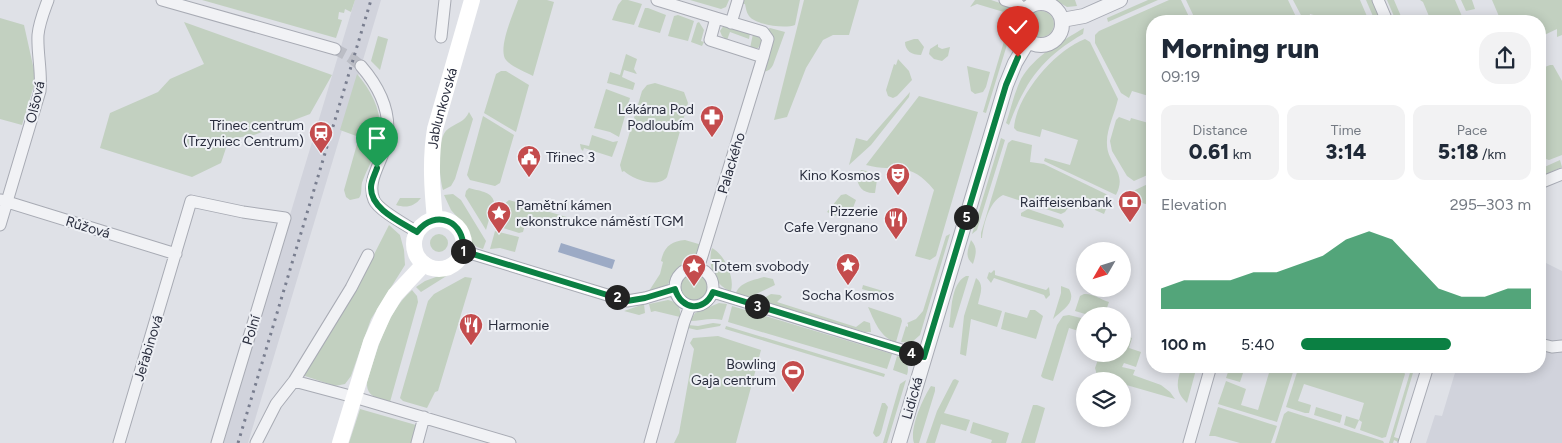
<!DOCTYPE html>
<meta charset="utf-8">
<style>
:root{--surface:#fff;--page:#f2f2f3;--text:#1f2937;--muted:#747a83;--accent:#0b8043}
body{margin:0;font-family:Figtree,sans-serif;background:var(--page);color:var(--text);height:100vh;display:flex;flex-direction:column;font-size:19px;white-space:nowrap}
*{box-sizing:border-box;margin:0}
p{font-size:16px;color:var(--muted)}
.icon{flex:none;width:28px;height:28px;fill:none;stroke:currentColor;stroke-width:2;stroke-linecap:round;stroke-linejoin:round}
.map{position:relative;flex:1;overflow:hidden}
.panel{position:absolute;left:1146px;top:15px;width:400px;height:358px;display:flex;flex-direction:column;background:var(--surface);border-radius:20px;box-shadow:0 2px 12px #0003}
.panel>*{flex:none}
.needle{width:32px;rotate:231deg}
.controls{position:absolute;left:1076px;top:242px;display:grid;gap:10px}
.controls a{display:grid;place-items:center;width:55px;height:55px;border-radius:50%;background:var(--surface);box-shadow:0 2px 12px #0003;font-size:25px}
.pin{position:absolute;display:grid;place-items:center;width:42px;height:42px;color:#fff;margin:-51px -21px;border-radius:50% 50% 50% 0;rotate:-45deg;box-shadow:0 0 5px #0007}
.pin .icon{rotate:45deg}
.km{position:absolute;width:25px;height:25px;margin:-12px;border-radius:50%;background:#222;color:#fff;font-size:14px;line-height:25px;text-align:center}
.round{display:grid;place-items:center;flex:none;width:52px;height:52px;border-radius:20px;background:var(--page)}
.head{display:flex;align-items:center;justify-content:space-between;height:85px;padding:0 15px}
h1{font-size:28px;font-weight:800;line-height:38px}
.stats{display:grid;grid-template-columns:repeat(3,1fr);gap:8px;height:85px;padding:5px 15px}
.stats div{display:grid;align-content:center;border-radius:12px;background:var(--page);text-align:center}
.stats b{font-size:21px;font-weight:800}
.stats small{font-size:14px;font-weight:400}
.stats p{font-size:14px}
.chart{height:140px;padding:10px 15px}
.chart p{display:flex;justify-content:space-between}
.chart svg{width:100%;height:90px;margin-top:5px;fill:var(--accent);opacity:.7}
ul{padding:0 15px;list-style:none;font-size:16px}
li{display:grid;grid-template-columns:80px 60px 1fr;align-items:center;height:38px}
li i{height:12px;border-radius:6px;background:var(--accent)}
.map>svg:first-child{display:block}
.built{fill:#d1d3dc}
.green{fill:#c2d0c0}
.water{fill:#9caac5}
.lines{fill:none;stroke-linecap:round;stroke-linejoin:round}
.minor-tunnel{stroke:#bbbdc5;stroke-width:11;stroke-dasharray:11 5.5;stroke-linecap:butt}
.minor-casing{stroke:#a8abb4;stroke-width:13}
.tertiary-casing{stroke:#a8abb4;stroke-width:16}
.minor{stroke:#f1f2f5;stroke-width:11}
.tertiary{stroke:#f1f2f5;stroke-width:14}
.secondary{stroke:#fff;stroke-width:16}
.rail{stroke:#797e8f;stroke-width:3;stroke-dasharray:2.5 5;stroke-linecap:butt}
.route-casing{stroke:#fff;stroke-width:10}
.route{stroke:#0b8043;stroke-width:6}
.labels{text-anchor:middle;stroke-width:4;stroke-linejoin:round;paint-order:stroke}
.street-label{font-size:14px;fill:#292d3d;stroke:#eef0f5}
.poi-label{font-size:14px;fill:#292d3d;stroke:#eef0f5;text-anchor:end}
</style>
<div class="map">
<svg width="1562" height="443" viewBox="0 0 1562 443">
<rect width="100%" height="100%" fill="#dfe1e7"/>
<path class="built" d="M355,0h26l-133,443h-27z
M1540,260l22,11v172h-136l9,-28 7,1 15,-50h83z"/>
<path class="green" d="M202,0h153l-4,12 -6,-3 -1,4 -5,-1 -1,7 4,1 -6,18z
M518,0h29l7,2 -21,74c-8,-4 -21,-9 -27,-16 -9,-11 8,-48 12,-60z
M622,0h6l14,4 -8,21 -22,-5 6,-15z
M690,0h39l-3,7 -5,2z
M743,0h57l-5,25c-10,4 -39,0 -46,-9 -3,-4 -3,-8 -4,-12h-3z
M804,0h55l-10,35h-16l-10,5 -17,28 -19,49 -13,3z
M975,0h16l18,6 -2,7 -30,-9 -7,3z
M1055,0h20l2,6 -10,1z
M1148,0h10l-50,22 -1,-4z
M1169,0h12l10,21h-39v76l-20,-6 -3,7 -8,-5 -26,-50v-8l4,-4z
M1186,0h102l10,21h-102z
M1293,0h67l9,21h-33l-26,-7 -2,7 -6,-4z
M1366,0h7l10,21h-8z
M1387,0h7l9,21h-7z
M1420,0h35l9,21h-33l-8,-19z
M1461,0h11l3,9 -9,2z
M1492,0h70v35l-5,2v-8l-17,8v-16h-39z
M645,8h3l18,7 -6,18 -22,-6z
M1013,11l1,11 -28,91 -3,-1z
M1028 24a13 13 0 1 1 26 0a13 13 0 1 1-26 0Z
M678,15l16,6 -6,20 -20,-5 6,-20z
M0,18l24,7 12,54 -14,46 -22,-6z
M184,22l148,53 -22,39 -56,21 -25,4 -8,24 -29,14 -92,-29 10,-35 48,-21 12,-13 34,-15z
M699,22l5,8 -3,11 3,1 -2,4 -11,-4 6,-19z
M724,25l26,8 -1,6 -19,-7 -3,8 -5,-4 -2,-5z
M770,28l15,4 -12,33c-3,5 -5,7 -11,6l9,-37 -3,-5z
M1084,28l-1,6c-41,24 -57,46 -74,91l-3,-2c5,-14 8,-30 15,-44 14,-24 40,-37 63,-51z
M753,34l6,3 3,5 -4,6h-8z
M378,36l10,3 -8,31 -9,-9z
M914,39h4l6,8 -3,8c-9,0 -16,-4 -16,-13z
M1085,39l5,3 28,57c-3,14 -12,31 -11,45 0,20 21,28 9,51l-72,-34 1,-3 25,7 8,-25 -36,-11 -2,8 -23,-6 -3,-3c2,-32 41,-78 71,-89z
M938,44v3l4,2 8,-2 -2,9 -6,5 -8,-2 -5,-5 1,-5z
M626,54l11,5 -3,10 3,5 -13,-4 -2,7 13,6 -2,7 -26,-7 3,-11 10,3z
M898,59l11,12 3,9 -15,16 -4,2 -5,-2 -2,-6 8,-26 2,1z
M1550,65h3l9,16v74l-13,5 -3,-1 -6,-14v-76z
M967,66l23,6 -4,15 -3,5 -8,2 -4,-3z
M501,71h5l23,14 -13,47 -32,-19 12,-39z
M357,74c18,21 29,46 20,73 -3,11 -10,22 -14,33 -3,6 0,13 -4,18l-9,2 -4,-3 -2,-7 15,-53 -19,-7z
M655,83l29,9 4,11 -21,74c-9,12 -35,2 -43,-6l-2,1 -2,-7 22,-74 5,-6z
M606,89l24,9 -11,39 -9,-5 -16,-4z
M910,92l-1,5 -38,48 -22,20 7,-27 11,3z
M919,96l59,16 -42,144 -6,4 -15,-4 19,-66c-24,-30 -37,-17 -68,-25z
M469,112l4,7 -18,60 -4,7 -8,4c-4,-13 -7,-53 5,-61 8,-6 17,-7 21,-17z
M483,116l31,19 -14,48 -5,3 -25,-6 -3,-5z
M1119,117l11,4 1,-3 21,6v49l-18,8 -7,-5 -15,-25 -2,-10 6,-21z
M592,135l21,7 5,-1 -6,16 -28,-9 -1,3 -2,-2 -1,-5 9,2z
M1001,138l4,2 -28,90 -5,4z
M1012,140l20,5 -2,17 14,2 62,30 4,5 -6,15 -9,-4 2,-6 -4,-2 -4,6 -8,-2 -2,3 -11,-1 -3,4 -4,2 -58,-19c-14,7 -19,28 -21,43h-1v-5l27,-90z
M1560,160l2,7 -22,10v-8z
M861,170l17,3 -3,20c-11,1 -18,-6 -18,-17z
M1152,182v24l-23,-7v-6z
M469,188c9,3 23,3 25,14l-8,28 -21,-34 1,-5z
M453,194l8,6 25,41 -3,8 -6,-2 -6,-5 -5,-15 -15,-17 -7,-15z
M846,194l10,6 -5,13 -13,-4 -2,7 -9,-4 14,-17z
M400,198h21c-7,9 -15,10 -25,7z
M509,200l61,18 -2,7 -6,3 -36,-7 -3,11 -4,1 -22,-7 6,-21z
M1028,209l33,11 3,5 -1,3 -42,-12v-3z
M389,225l11,10 4,15 1,15 -34,54 -20,57 -6,8 -10,2 -33,-11 59,-95z
M495,231l24,6 -4,15 -15,-4 -10,1z
M430 243a9 9 0 1 1 18 0a9 9 0 1 1-18 0Z
M950,234l-30,101 -9,8 -10,-1 5,-16 2,1v-3l-1,-1 9,-4 7,-8 23,-75z
M685,240l17,5 -5,11 -23,17 -7,13 -18,5 11,-17 3,-12 -2,-1c3,-14 10,-20 24,-21z
M971,240c7,8 5,14 2,24 -9,-7 -5,-15 -2,-24z
M712,248c12,6 23,29 19,43 -17,-5 -24,-28 -19,-43z
M455,270h1l-35,22 -5,-5 9,-6z
M994,270l1,1v4l51,15 3,-3 1,8 -4,4 -2,-4 -50,-17 -3,5 -4,-5 2,-6 2,1z
M679 287a15 15 0 1 1 30 0a15 15 0 1 1-30 0Z
M966,276h3l-16,52 -4,-1c3,-15 1,-43 17,-51z
M465,277l7,1 -34,113 -3,1 -8,16 -24,-7 -3,-3 28,-97 6,-7z
M764,277l9,2 2,6 -25,12 -14,-4c4,-11 18,-13 28,-16z
M976,278c9,7 4,16 2,26l24,7 -5,16 -26,-8 -5,37 -6,-2 4,-38z
M863,285l30,9 -1,4 -30,-9z
M1061,286l8,3c8,14 -7,21 -16,30l8,-26z
M412,290l5,6 1,6 -28,100c-12,-4 -24,-5 -23,-20 10,-31 19,-69 45,-92z
M771,294l9,1 2,2 -5,5 79,25 8,-6 6,2 1,9h-6l-101,-30v-4z
M1084,294c8,-1 16,5 25,8l-5,14h-12l-17,-5 5,-15z
M668,300c10,2 13,8 12,17l-25,-6 -4,1 -2,-8z
M719,303l8,1 -5,16c-12,-3 -21,1 -32,1l5,-8z
M644,304l1,9 -6,2 -15,-4z
M732,306l160,48 -5,15 -159,-47z
M868,307l33,11 1,3 -6,21c-16,-4 -22,-22 -28,-35z
M1030,310h5l8,6 -7,23 -35,-10 4,-17 22,6z
M1069,315l16,4v14l-16,-5 -16,53 -10,-3 -2,-2 16,-51 6,-9z
M713,323l8,1 -1,2 -23,4 -9,-2v-3l10,1z
M726,326l159,48 -1,3 -159,-48z
M1123,335l9,3 -3,10 12,4 -5,15 -12,-4 -2,4 13,3 -2,5 28,10 9,7 5,7 -52,-15 -1,-3h-9l-16,-6 -2,-7 5,-14h22z
M718,336l43,14 -25,93h-62l5,-10 15,-84 -4,-6 3,-5z
M897,356c9,3 13,9 10,19l-14,-5z
M1182,366h15l-10,37c-13,-12 -10,-22 -5,-37z
M1230,366l14,4 -4,12 -14,-4z
M1271,366h24l-18,56 -59,-18 8,-23 20,8 -5,16 17,5z
M1299,366h93l11,4 2,4 -19,63 -4,1 -22,-8 2,-8 -3,-2 -4,9 -11,-4 2,-9 13,4 5,-17 -60,-19 -6,17 13,4 -2,8h-4l-19,-6z
M1412,366h3l-21,71 6,2 -2,3 -4,-2 -1,3h-4z
M955,379l4,2 -15,32 26,7 -4,11 -25,-7 -6,19h-9l11,-32 16,-31z
M906,380l-19,63h-4l17,-59z
M931,386l4,1v4l-16,52h-5c-5,-14 9,-45 17,-57z
M882,403h3l3,4 -7,26 -2,3 -3,1 -3,-4z
M1033,405h4l8,3 -10,35h-14z
M1218,407l59,19 -6,17h-31l-25,-7h-6z
M1316,407l26,8 -2,8 -26,-8z
M360,409l56,16 -5,18h-62z
M1288,411l95,30 1,2h-109l9,-29z
M973,422l36,11 -3,10h-15l1,-3 -22,-7z"/>
<path class="water" d="M561,243l54,17 -3,9 -54,-17z"/>
<g class="lines">
<path class="minor-tunnel" d="M335,49l15,8 11,9"/>
<g class="minor-casing">
<path id="minor" d="M162,0l173,49
M657,0l59,18
M1005,0l13,4 7,7
M1039,0v3
M1378,0l9,21
M731,23l7,-23
M441,37l4,-37
M361,66c19,22 32,48 25,78 -4,18 -20,37 -12,56 4,10 32,25 43,32
M1540,183l22,-9
M1,200l175,54
M0,225l40,-134c2,-19 -3,-38 -2,-56 1,-12 6,-24 10,-35
M463,251l164,50 18,-3 30,-9
M675 287a19 19 0 1 1 38 0a19 19 0 1 1-38 0Z
M698,269l65,-212 5,-18 -5,-7 -47,-14 -6,22 53,17
M713,292l211,65
M1540,344l12,3 10,-1
M294,381l60,16 156,46
M119,443l72,-242 52,11 42,6 -68,225
M256,443l20,-39 18,-23 57,-93 17,-33
M417,443l7,-26
M650,443l34,-121 6,-16
M1189,443l22,-77
M1404,443l24,-77"/>
</g>
<g class="tertiary-casing">
<path id="tertiary" d="M1020 24a21 21 0 1 1 42 0a21 21 0 1 1-42 0Z
M1062,20l22,-4 36,-16
M899,443l107,-358 9,-22 13,-22"/>
</g>
<use href="#minor" class="minor"/>
<use href="#tertiary" class="tertiary"/>
<g class="secondary">
<path id="s1" d="M435,219c-3,-30 -5,-60 0,-90l37,-129"/>
<circle cx="439" cy="244" r="25"/>
<path d="M340,443l31,-101 13,-29 11,-18 29,-31"/>
</g>
<path class="rail" d="M238,443l133,-443"/>
</g>
<g class="lines">
<g class="route-casing">
<path id="route" d="M377,168c-2,6 -6,13 -6,19 -1,22 30,35 46,45 18,-24 49,-11 46,19l164,50 18,-3 30,-9c6,21 29,24 38,3l211,65 82,-272 12,-28"/>
</g>
<use href="#route" class="route"/>
</g>
<defs>
<g id="pharmacy-pin" transform="scale(1.25)"><path d="M0 17L-7.5 6A9.5 9.5 0 1 1 7.5 6Z" fill="#c44c4d" stroke="#eef0f5"/><path d="M-2-6h4v4h4v4h-4v4h-4v-4h-4v-4h4Z" fill="#fff"/></g>
<g id="station-pin" transform="scale(1.25)"><path d="M0 17L-7.5 6A9.5 9.5 0 1 1 7.5 6Z" fill="#c44c4d" stroke="#eef0f5"/><path d="M-3-6H3Q5-6 5-4V2Q5 4 3 4L4.5 6H3L1.5 4h-3L-3 6H-4.5L-3 4Q-5 4-5 2V-4Q-5-6-3-6ZM-3.5-4v3h7v-3ZM-3.5 1v1.5H-2V1ZM2 1v1.5H3.5V1Z" fill="#fff"/></g>
<g id="civic-pin" transform="scale(1.25)"><path d="M0 17L-7.5 6A9.5 9.5 0 1 1 7.5 6Z" fill="#c44c4d" stroke="#eef0f5"/><path d="M-.6-6.5H3V-4.5H.6V-3L4-1V1h2V6H-6V1h2V-1L-.6-3ZM-1.2 2.5V6h2.4V2.5Z" fill="#fff"/></g>
<g id="theatre-pin" transform="scale(1.25)"><path d="M0 17L-7.5 6A9.5 9.5 0 1 1 7.5 6Z" fill="#c44c4d" stroke="#eef0f5"/><path d="M-5-5.5Q0-4 5-5.5V0Q5 5 0 6Q-5 5-5 0ZM-3.3-2.5H-1v1.5H-3.3ZM1-2.5H3.3v1.5H1ZM-2.8 1Q0 5.5 2.8 1Z" fill="#fff"/></g>
<g id="bank-pin" transform="scale(1.25)"><path d="M0 17L-7.5 6A9.5 9.5 0 1 1 7.5 6Z" fill="#c44c4d" stroke="#eef0f5"/><path d="M-6-4H6V4H-6ZM0-2.3a2.3 2.3 0 1 0 0 4.6a2.3 2.3 0 1 0 0-4.6Z" fill="#fff"/></g>
<g id="sight-pin" transform="scale(1.25)"><path d="M0 17L-7.5 6A9.5 9.5 0 1 1 7.5 6Z" fill="#c44c4d" stroke="#eef0f5"/><path d="M0-6L1.8-2.2L6-1.7L2.9 1.2L3.7 5.4L0 3.3L-3.7 5.4L-2.9 1.2L-6-1.7L-1.8-2.2Z" fill="#fff"/></g>
<g id="restaurant-pin" transform="scale(1.25)"><path d="M0 17L-7.5 6A9.5 9.5 0 1 1 7.5 6Z" fill="#c44c4d" stroke="#eef0f5"/><path d="M-5-6h1v4h1v-4h1v4h1v-4h1v5L-1.5 .5V6h-2V.5L-5-1ZM5-6V6H3V1.5H1.5Q1.5-4 5-6Z" fill="#fff"/></g>
<g id="stadium-pin" transform="scale(1.25)"><path d="M0 17L-7.5 6A9.5 9.5 0 1 1 7.5 6Z" fill="#c44c4d" stroke="#eef0f5"/><path d="M0-5a6.5 5 0 1 0 0 10a6.5 5 0 1 0 0-10ZM-3.5-1.8h7v3.6h-7Z" fill="#fff"/></g>
</defs>
<g fill-rule="evenodd">
<use href="#pharmacy-pin" x="712" y="117"/>
<use href="#station-pin" x="321" y="133"/>
<use href="#civic-pin" x="529" y="157"/>
<use href="#theatre-pin" x="898" y="175"/>
<use href="#bank-pin" x="1130" y="202"/>
<use href="#sight-pin" x="499" y="213"/>
<use href="#restaurant-pin" x="896" y="219"/>
<use href="#sight-pin" x="848" y="265"/>
<use href="#sight-pin" x="694" y="266"/>
<use href="#restaurant-pin" x="471" y="325"/>
<use href="#stadium-pin" x="793" y="372"/>
</g>
<g class="labels">
<g class="street-label">
<text transform="translate(35 102) rotate(-77)" y="5">Olšová</text>
<text dy="5" stroke="none"><textPath href="#s1" startOffset="112">Jablunkovská</textPath></text>
<text transform="translate(731 163) rotate(-73)" y="5">Palackého</text>
<text transform="translate(88 227) rotate(17)" y="5">Růžová</text>
<text transform="translate(251 330) rotate(-73)" y="5">Polní</text>
<text transform="translate(148 348) rotate(-73)" y="5">Jeřabinová</text>
<text transform="translate(912 398) rotate(-74)" y="5">Lidická</text>
</g>
<g class="poi-label">
<text x="694" y="114">Lékárna Pod<tspan x="694" dy="16">Podloubím</tspan></text>
<text x="304" y="130">Třinec centrum<tspan x="304" dy="16">(Trzyniec Centrum)</tspan></text>
<text x="546" y="162" text-anchor="start">Třinec 3</text>
<text x="880" y="180">Kino Kosmos</text>
<text x="1112" y="207">Raiffeisenbank</text>
<text x="516" y="210" text-anchor="start">Pamětní kámen<tspan x="516" dy="16">rekonstrukce náměstí TGM</tspan></text>
<text x="878" y="216">Pizzerie<tspan x="878" dy="16">Cafe Vergnano</tspan></text>
<text x="712" y="271" text-anchor="start">Totem svobody</text>
<text x="848" y="300" text-anchor="middle">Socha Kosmos</text>
<text x="488" y="330" text-anchor="start">Harmonie</text>
<text x="776" y="369">Bowling<tspan x="776" dy="16">Gaja centrum</tspan></text>
</g>
</g>
</svg>
<div class="controls">
<a><svg class="needle" viewBox="-14 -14 28 28"><path d="M0-13l5 13h-10z" fill="#e53935"/><path d="M0 13l5-13h-10z" fill="#747a83"/></svg></a>
<a><svg class="icon" aria-label="locate" viewBox="0 0 24 24"><circle cx="12" cy="12" r="6"/><path d="M12 2v4M12 18v4M2 12h4M18 12h4"/></svg></a>
<a><svg class="icon" aria-label="layers" viewBox="0 0 24 24"><path d="M12 4l9 5-9 5-9-5zM3 14l9 5 9-5"/></svg></a>
</div>
<div class="pin" style="left:377px;top:168px;background:#1e9e55"><svg class="icon" aria-label="arrive" viewBox="0 0 24 24"><path d="M6 21V4h12l-3 4 3 4H6"/></svg></div>
<div class="pin" style="left:1018px;top:57px;background:#d93025"><svg class="icon" aria-label="check" viewBox="0 0 24 24"><path d="M5 12l5 5 9-10"/></svg></div>
<b class="km" style="left:463px;top:251px">1</b>
<b class="km" style="left:617px;top:297px">2</b>
<b class="km" style="left:757px;top:306px">3</b>
<b class="km" style="left:911px;top:353px">4</b>
<b class="km" style="left:966px;top:217px">5</b>
<section class="panel">
<div class="head"><div><h1>Morning run</h1><p>09:19</p></div><a class="round"><svg class="icon" aria-label="share" viewBox="0 0 24 24"><path d="M12 15V3M7 8l5-5 5 5M5 13v7h14v-7"/></svg></a></div>
<div class="stats">
<div><p>Distance</p><b>0.61<small> km</small></b></div>
<div><p>Time</p><b>3:14</b></div>
<div><p>Pace</p><b>5:18<small> /km</small></b></div>
</div>
<div class="chart"><p><span>Elevation</span>295–303 m</p>
<svg viewBox="0 0 160 44" preserveAspectRatio="none"><path d="M0 44V34L10 30L20 30L30 30L40 26L50 26L60 22L70 18L80 10L90 6L100 10L110 22L120 34L130 38L140 38L150 34L160 34V44z"/></svg>
</div>
<ul>
<li><b>100 m</b>5:40<i style="width:65%"></i></li>
</ul>
</section>
</div>
